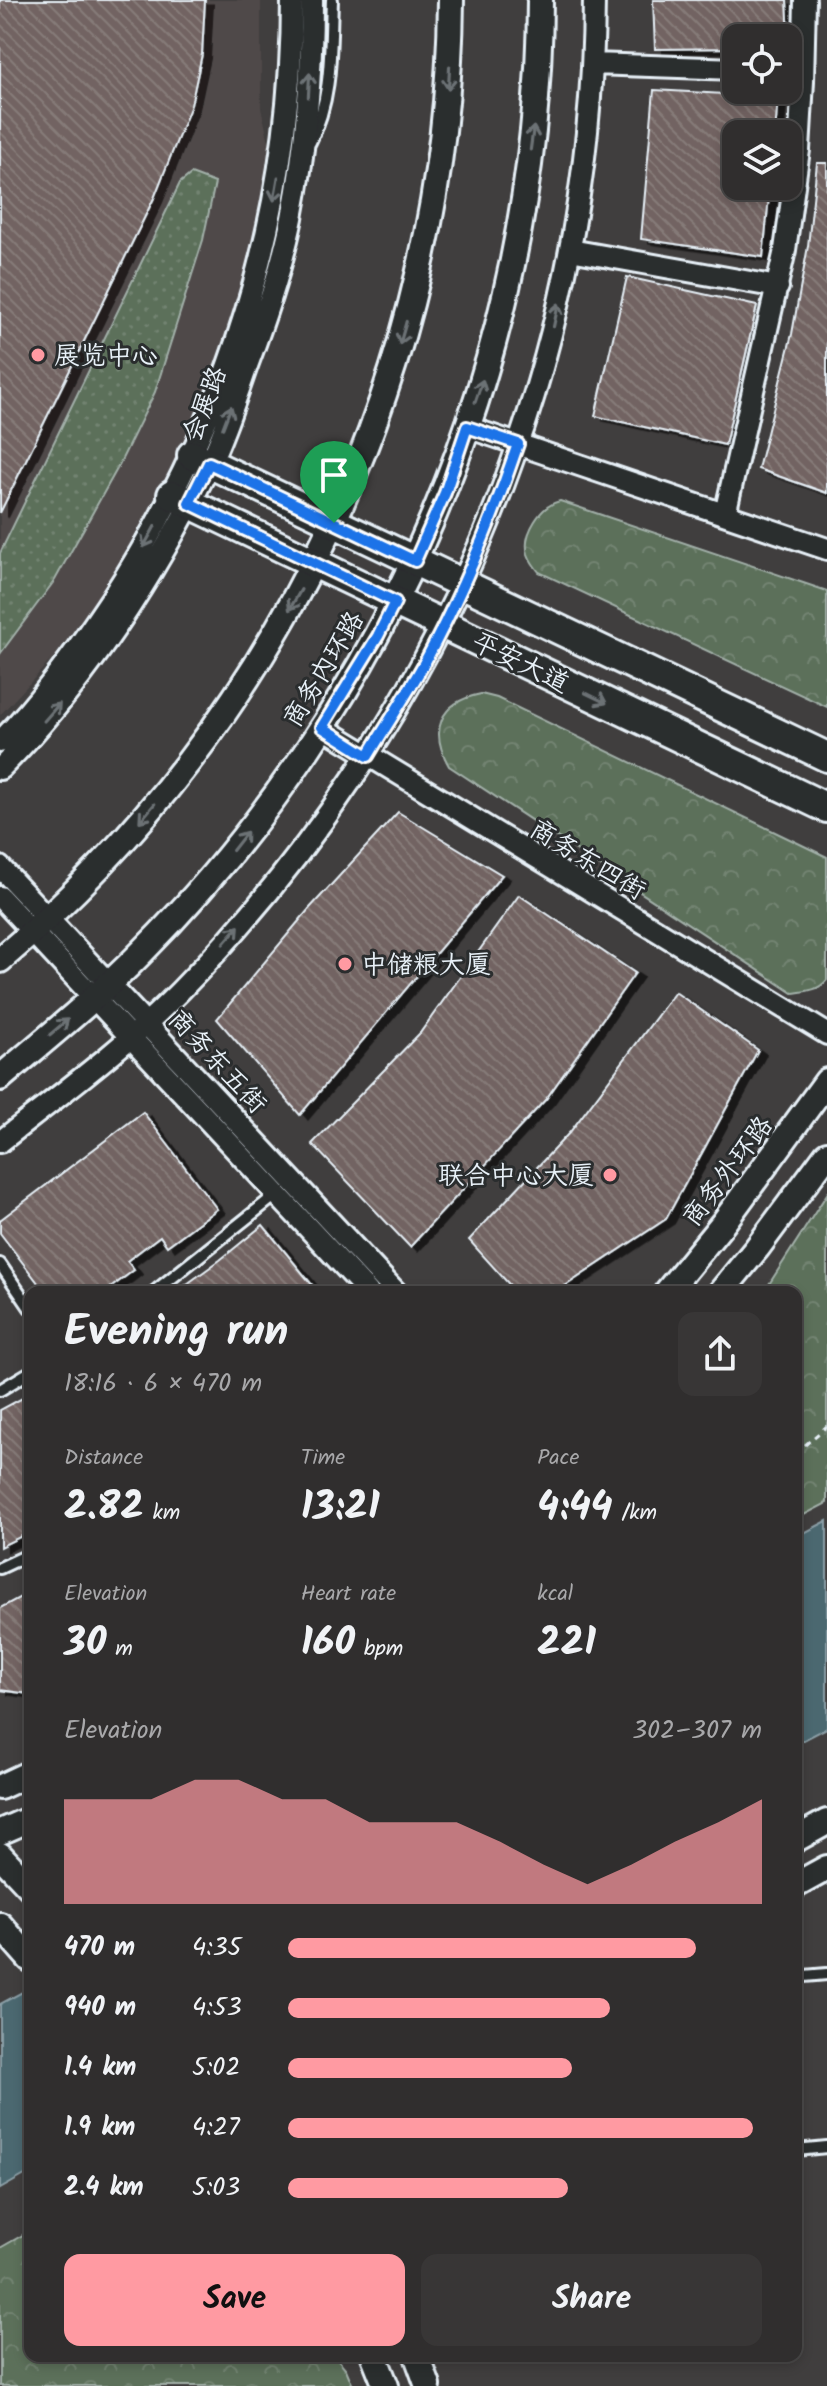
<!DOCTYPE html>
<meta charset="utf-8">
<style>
:root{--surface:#302e2e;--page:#383636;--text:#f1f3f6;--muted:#a8a8aa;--line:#4b4a4a;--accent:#ff9aa2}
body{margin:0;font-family:Kalam,"LXGW WenKai TC",sans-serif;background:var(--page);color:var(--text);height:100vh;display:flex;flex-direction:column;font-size:30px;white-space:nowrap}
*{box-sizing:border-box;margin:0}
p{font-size:26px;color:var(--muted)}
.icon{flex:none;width:44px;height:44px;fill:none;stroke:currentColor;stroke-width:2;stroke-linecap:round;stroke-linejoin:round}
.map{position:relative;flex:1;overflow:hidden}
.details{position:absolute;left:24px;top:1286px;width:778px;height:1076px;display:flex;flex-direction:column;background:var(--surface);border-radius:16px;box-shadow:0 4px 12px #0003,0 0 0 2px var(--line)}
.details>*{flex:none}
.controls{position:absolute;left:722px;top:24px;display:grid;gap:16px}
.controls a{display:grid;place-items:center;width:80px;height:80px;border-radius:16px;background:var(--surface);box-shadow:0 4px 12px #0003,0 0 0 2px var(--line);font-size:40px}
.pin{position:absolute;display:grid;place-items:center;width:68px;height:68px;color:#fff;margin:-82px -34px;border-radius:50% 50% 50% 0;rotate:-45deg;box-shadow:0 0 8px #0007}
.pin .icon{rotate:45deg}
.round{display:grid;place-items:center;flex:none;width:84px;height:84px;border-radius:16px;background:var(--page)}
.summary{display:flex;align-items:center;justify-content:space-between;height:136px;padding:0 40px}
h1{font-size:44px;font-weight:700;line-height:60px}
.metrics{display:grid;grid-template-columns:repeat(3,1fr);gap:12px;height:136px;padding:8px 40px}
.metrics div{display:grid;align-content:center}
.metrics b{font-size:40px;font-weight:700}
.metrics small{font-size:22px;font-weight:400}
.metrics p{font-size:22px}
.chart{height:224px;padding:16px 40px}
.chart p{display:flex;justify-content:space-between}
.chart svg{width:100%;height:144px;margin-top:8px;fill:var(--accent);opacity:.7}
.cta{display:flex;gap:16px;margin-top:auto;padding:16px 40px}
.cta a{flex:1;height:92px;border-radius:16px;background:var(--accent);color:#111;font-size:32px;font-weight:700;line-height:92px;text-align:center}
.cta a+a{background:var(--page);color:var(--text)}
ul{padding:0 40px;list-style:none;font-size:26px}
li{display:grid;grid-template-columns:128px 96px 1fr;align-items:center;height:60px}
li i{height:20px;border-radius:10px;background:var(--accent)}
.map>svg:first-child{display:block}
.built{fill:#4f4949}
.grass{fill:url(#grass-dots);stroke:#a2b0a9;stroke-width:2}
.park{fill:url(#park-crowns);stroke:#a2b0a9;stroke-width:2}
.water{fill:#4b676f;stroke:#8a9ea6;stroke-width:2}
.building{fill:url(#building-back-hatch);stroke:#e8f1f8;stroke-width:2;filter:url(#shadow)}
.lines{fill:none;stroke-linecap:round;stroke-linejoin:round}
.service-casing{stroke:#e8f1f8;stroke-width:16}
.minor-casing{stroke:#e8f1f8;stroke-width:26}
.tertiary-casing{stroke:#e8f1f8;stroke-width:30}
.secondary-casing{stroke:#e8f1f8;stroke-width:34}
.path{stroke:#e8f1f8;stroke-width:3;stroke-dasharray:6 6;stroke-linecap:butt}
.service{stroke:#2a2d2e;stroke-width:10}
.minor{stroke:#2a2d2e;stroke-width:20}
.tertiary{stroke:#2a2d2e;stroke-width:24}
.secondary{stroke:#2a2d2e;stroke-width:28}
.oneway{stroke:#6c7275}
.route-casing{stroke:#fff;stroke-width:16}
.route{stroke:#1a73e8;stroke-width:10}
.poi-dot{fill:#ff9aa2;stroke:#2a2d2e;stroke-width:3}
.labels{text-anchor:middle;stroke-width:6;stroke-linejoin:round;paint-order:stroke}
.poi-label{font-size:26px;fill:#e8f1f8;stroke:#2a2d2e;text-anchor:start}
.street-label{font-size:26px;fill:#e8f1f8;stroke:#2a2d2e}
</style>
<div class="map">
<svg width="827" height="2386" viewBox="0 0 827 2386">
<defs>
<pattern id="grass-dots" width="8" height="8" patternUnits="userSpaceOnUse" patternTransform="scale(2)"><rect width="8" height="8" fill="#5b6f5a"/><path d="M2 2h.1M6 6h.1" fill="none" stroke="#738472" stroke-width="1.8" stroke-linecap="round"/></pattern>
<pattern id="park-crowns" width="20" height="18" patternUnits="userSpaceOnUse" patternTransform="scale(2)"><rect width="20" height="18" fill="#5b6f5a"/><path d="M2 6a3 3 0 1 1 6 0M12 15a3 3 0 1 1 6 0" fill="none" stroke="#738472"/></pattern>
<pattern id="building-back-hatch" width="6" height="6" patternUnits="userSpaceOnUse" patternTransform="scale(2)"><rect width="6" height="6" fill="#726462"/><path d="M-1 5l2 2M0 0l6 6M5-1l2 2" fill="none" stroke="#867b79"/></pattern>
<filter id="shadow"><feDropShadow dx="8" dy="4.5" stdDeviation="0" flood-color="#0009"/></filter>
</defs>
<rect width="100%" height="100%" fill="#403e3e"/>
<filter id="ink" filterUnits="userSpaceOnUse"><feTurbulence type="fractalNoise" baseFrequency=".0125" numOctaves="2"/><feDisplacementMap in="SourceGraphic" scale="16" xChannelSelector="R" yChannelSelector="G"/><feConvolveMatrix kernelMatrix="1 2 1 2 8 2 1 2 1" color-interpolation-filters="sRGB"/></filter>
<g filter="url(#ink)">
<path class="built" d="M0,0h261v108l8,34 -14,103 -19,71 -36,92 -26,55 -27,56 -45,72 -47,65 -55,59z"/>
<path class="grass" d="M191,174l24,9 -12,57 -48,152 -38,77 -62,111 -55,74v-101l180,-370z"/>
<path class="park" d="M560,501l267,90v116l-288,-135c-4,-5 -9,-12 -11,-18 -6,-20 13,-49 32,-53z
M481,694l16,4 330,159v123c-9,11 -21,11 -34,13l-344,-227c-20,-35 -10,-64 32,-72z
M827,1194v309l-31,16v-227h-32z
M30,2231v125h305l11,13 7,17h-353v-138z"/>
<path class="water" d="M827,1521v207l-31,16v-207z
M30,1988v184l-30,17v-185z"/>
<path class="building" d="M0,0h205l-3,54 -11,51 -37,93 -154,315z
M653,0h134l2,38h-53v10l-81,1z
M654,90l124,7 -3,37h-39v52h34l-7,71 -122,-18z
M817,163h10v330l-69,-24 34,-135 16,-88z
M627,277l130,29 -32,139 -130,-29z
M398,812l104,63 -202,240 -83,-96 92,-110z
M519,895l116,78 -89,126 -136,148 -98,-103 108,-111z
M675,992l83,58 -92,169 -110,73h-40l-47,-52 101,-108z
M143,1112l74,97 -50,37 -7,-10 -33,25 7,9 -29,22h-60l-45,-59v-13z
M263,1225l55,67h-142l44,-32z
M30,1394v138l-30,15v-137z
M30,1592v102l-30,-4v-82z"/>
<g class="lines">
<g class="service-casing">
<path id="service" d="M310,142c23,-44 20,-93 22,-142
M0,1264l30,44
M154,1292l123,-98
M0,1390l30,-18
M0,1568l30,-14
M804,1976l23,-2
M796,2150l31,-3"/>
</g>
<g class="minor-casing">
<path id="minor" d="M593,64l143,5
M570,250l208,37
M467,427l360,122
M725,514l60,-264 14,-100 4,-69 2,-81
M322,727l505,307
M0,742c42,-43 77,-92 111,-143 117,-180 181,-384 181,-599
M0,769c84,-84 151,-187 204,-293 18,-36 31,-76 44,-113 18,-48 34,-96 44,-145 14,-72 20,-145 20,-218
M0,867l396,425
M0,897l368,395
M0,1142c61,-48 125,-95 180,-151 259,-265 412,-620 414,-991"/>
</g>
<g class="tertiary-casing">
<path id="tertiary" d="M0,960c281,-237 448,-592 451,-960
M0,1078c48,-41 97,-80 141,-125 250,-251 398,-599 399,-953
M667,1292l57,-70 103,-141
M721,1292l36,-44 70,-94
M0,1787l30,-14
M0,1832l30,-13
M796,1839l31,-17
M0,1855l30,32
M796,1885l31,-17
M0,1925l30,34
M374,2356l12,30
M417,2356l11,30"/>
</g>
<g class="secondary-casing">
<path id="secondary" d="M192,455l635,302
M172,495l655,313"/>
</g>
<path class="path" d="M796,1453l31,-27"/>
<use href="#service" class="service"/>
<use href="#minor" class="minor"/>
<use href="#tertiary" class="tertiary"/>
<use href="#secondary" class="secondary"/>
</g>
<defs><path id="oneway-shaft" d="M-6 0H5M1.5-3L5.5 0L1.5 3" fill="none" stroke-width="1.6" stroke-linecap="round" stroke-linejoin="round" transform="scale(2)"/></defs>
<g class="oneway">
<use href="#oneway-shaft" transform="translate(449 78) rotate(93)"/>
<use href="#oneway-shaft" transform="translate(309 85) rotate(-87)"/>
<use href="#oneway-shaft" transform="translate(532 138) rotate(-82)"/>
<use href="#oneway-shaft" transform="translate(276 189) rotate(100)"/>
<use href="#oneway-shaft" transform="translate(556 315) rotate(-78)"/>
<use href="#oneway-shaft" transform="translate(403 333) rotate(106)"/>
<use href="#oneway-shaft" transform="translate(479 391) rotate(-71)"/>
<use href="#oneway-shaft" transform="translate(227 417) rotate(-69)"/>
<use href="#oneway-shaft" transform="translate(149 537) rotate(119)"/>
<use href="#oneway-shaft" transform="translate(295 600) rotate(120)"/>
<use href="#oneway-shaft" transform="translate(596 698) rotate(26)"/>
<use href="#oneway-shaft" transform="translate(52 712) rotate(-49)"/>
<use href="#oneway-shaft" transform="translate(147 813) rotate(130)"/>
<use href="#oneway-shaft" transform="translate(240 841) rotate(-52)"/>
<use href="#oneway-shaft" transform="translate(231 935) rotate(-49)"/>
<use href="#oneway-shaft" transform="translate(59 1027) rotate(-40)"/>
</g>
</g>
<g class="lines" filter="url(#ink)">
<g class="route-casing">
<path id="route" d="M467,427l51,17c-25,74 -55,147 -92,216 -18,33 -39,64 -58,96l-46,-29 56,-91 17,-34 -206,-99 20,-40 206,98 30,-68z"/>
</g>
<use href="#route" class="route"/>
</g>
<g class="poi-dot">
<circle cx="38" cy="355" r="8"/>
<circle cx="345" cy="964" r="8"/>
<circle cx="610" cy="1175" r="8"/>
</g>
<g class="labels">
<g class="poi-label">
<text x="54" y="364">展览中心</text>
<text x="361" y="973">中储粮大厦</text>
<text x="594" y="1184" text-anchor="end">联合中心大厦</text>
</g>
<g class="street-label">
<text transform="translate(204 404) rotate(-69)" y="9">会展路</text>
<text transform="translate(521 662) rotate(26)" y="9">平安大道</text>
<text transform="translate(323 669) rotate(-59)" y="9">商务内环路</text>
<text transform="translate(588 859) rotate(31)" y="9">商务东四街</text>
<text transform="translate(218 1061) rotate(47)" y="9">商务东五街</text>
<text transform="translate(727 1171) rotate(-53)" y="9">商务外环路</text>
</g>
</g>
</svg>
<div class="controls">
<a><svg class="icon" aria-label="locate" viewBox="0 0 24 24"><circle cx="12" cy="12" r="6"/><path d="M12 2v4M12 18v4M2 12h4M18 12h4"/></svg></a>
<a><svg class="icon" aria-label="layers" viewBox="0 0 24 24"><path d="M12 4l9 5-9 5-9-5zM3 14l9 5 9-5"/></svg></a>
</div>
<div class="pin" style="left:334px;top:523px;background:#1e9e55"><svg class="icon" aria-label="arrive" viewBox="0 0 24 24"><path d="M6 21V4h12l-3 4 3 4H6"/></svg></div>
<section class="details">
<div class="summary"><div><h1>Evening run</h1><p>18:16 · 6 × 470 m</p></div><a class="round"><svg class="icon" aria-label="share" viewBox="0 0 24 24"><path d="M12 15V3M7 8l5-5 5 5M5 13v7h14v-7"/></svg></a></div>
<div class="metrics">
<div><p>Distance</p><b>2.82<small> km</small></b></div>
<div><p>Time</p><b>13:21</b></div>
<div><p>Pace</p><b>4:44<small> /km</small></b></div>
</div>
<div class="metrics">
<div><p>Elevation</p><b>30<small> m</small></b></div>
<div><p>Heart rate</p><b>160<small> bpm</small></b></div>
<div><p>kcal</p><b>221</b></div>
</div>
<div class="chart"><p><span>Elevation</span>302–307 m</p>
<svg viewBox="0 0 160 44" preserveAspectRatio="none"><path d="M0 44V12L10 12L20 12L30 6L40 6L50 12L60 12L70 19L80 19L90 19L100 25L110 32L120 38L130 32L140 25L150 19L160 12V44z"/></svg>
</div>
<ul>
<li><b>470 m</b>4:35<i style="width:86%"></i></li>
<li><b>940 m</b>4:53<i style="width:68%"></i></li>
<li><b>1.4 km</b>5:02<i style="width:60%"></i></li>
<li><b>1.9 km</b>4:27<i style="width:98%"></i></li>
<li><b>2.4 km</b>5:03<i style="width:59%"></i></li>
</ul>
<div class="cta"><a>Save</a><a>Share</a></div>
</section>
</div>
